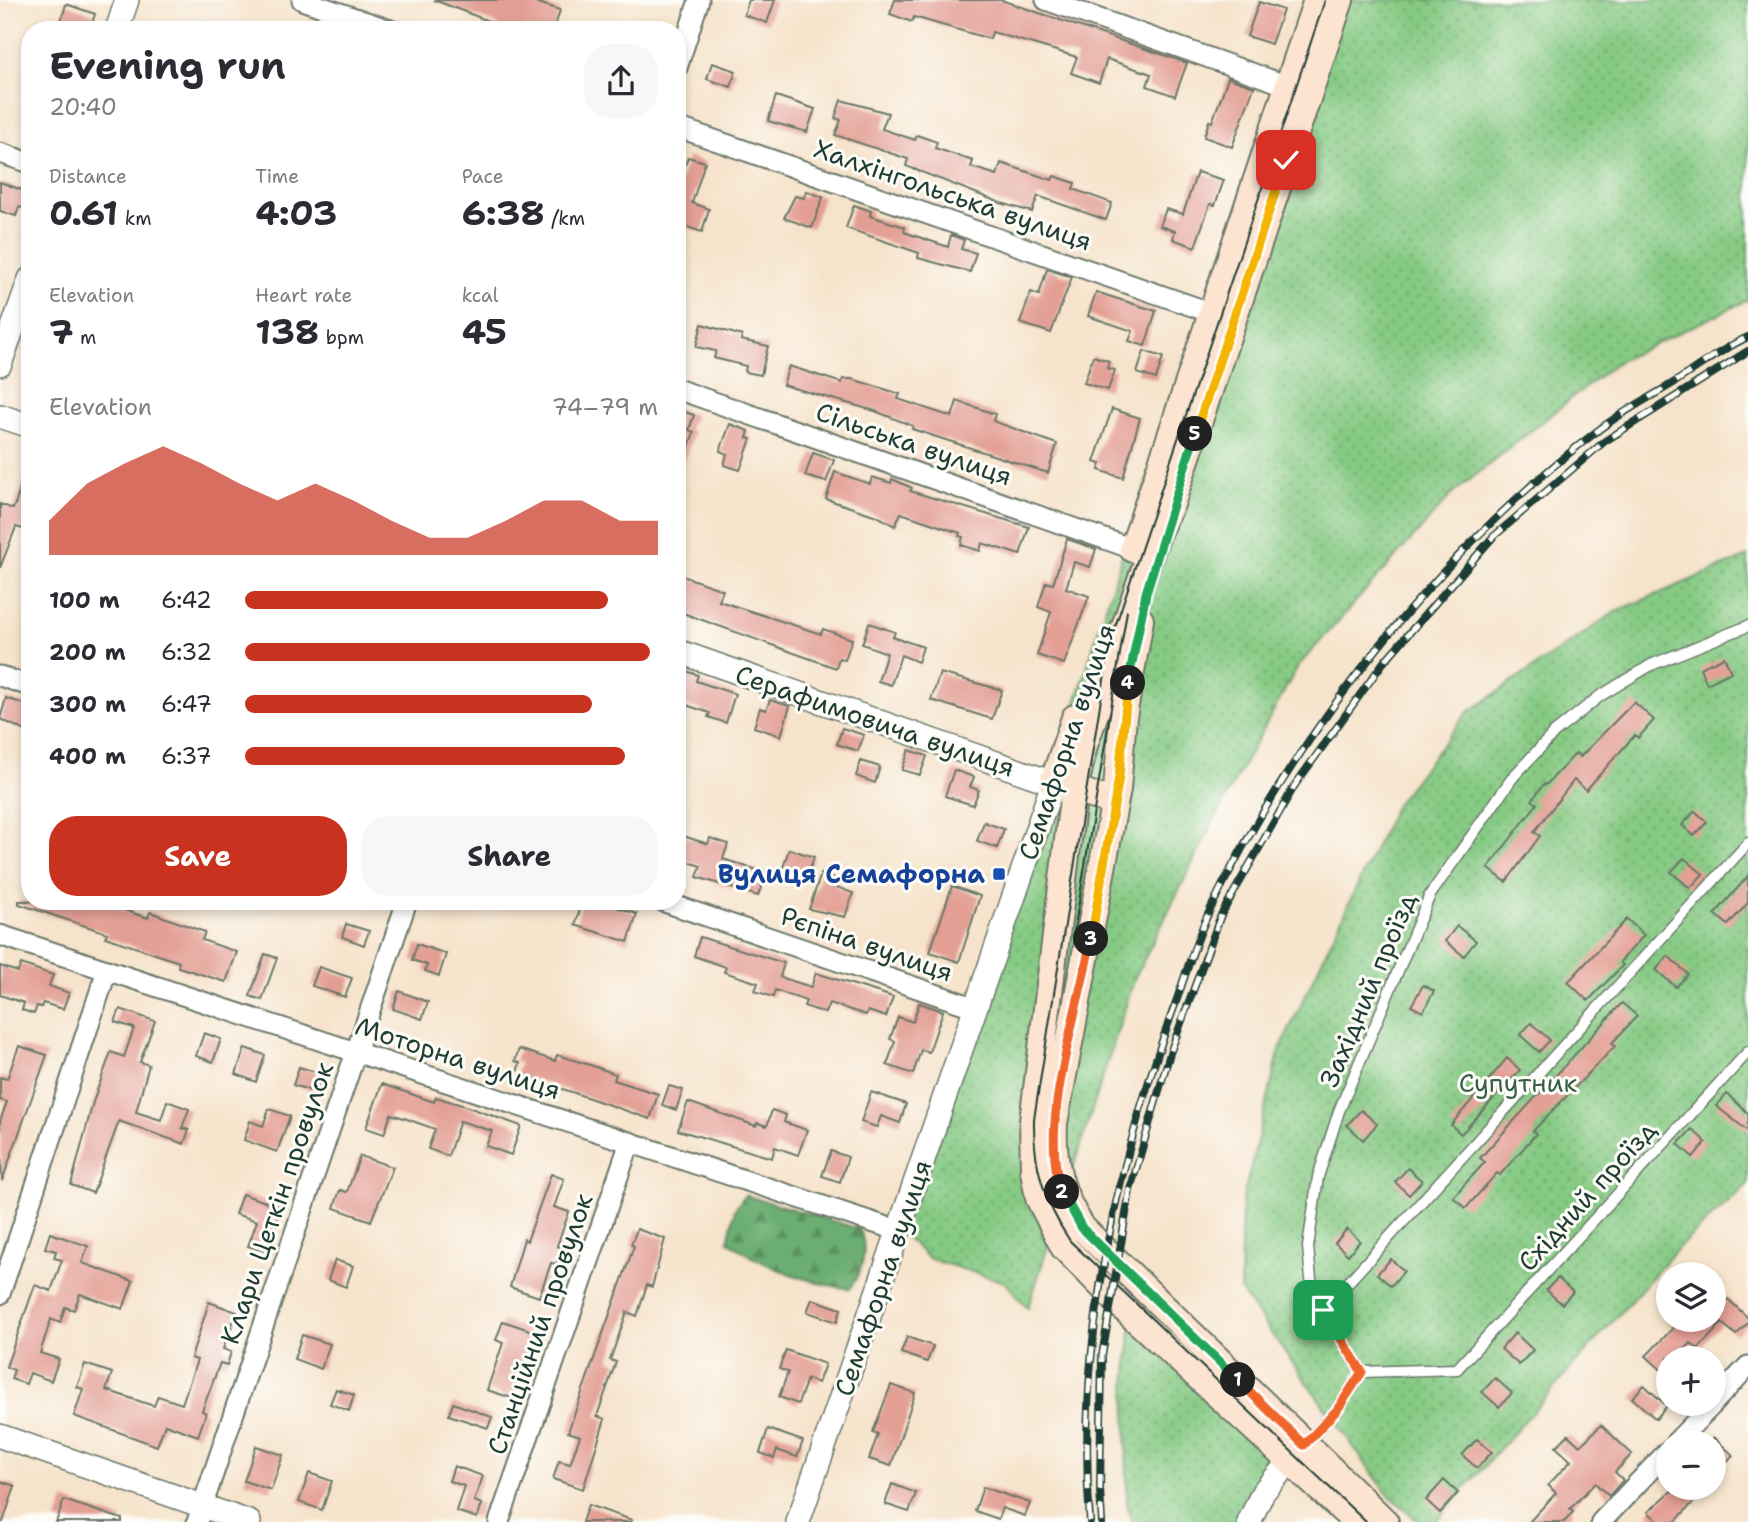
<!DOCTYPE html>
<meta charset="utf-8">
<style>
:root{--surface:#fff;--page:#f7f7f7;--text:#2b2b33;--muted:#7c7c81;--accent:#c8321e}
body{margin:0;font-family:"Shantell Sans",sans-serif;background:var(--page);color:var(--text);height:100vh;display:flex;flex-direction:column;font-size:26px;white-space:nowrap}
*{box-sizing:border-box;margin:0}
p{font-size:23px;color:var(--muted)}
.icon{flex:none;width:38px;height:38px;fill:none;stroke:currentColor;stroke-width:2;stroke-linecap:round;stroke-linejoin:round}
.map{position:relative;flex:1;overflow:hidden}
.sheet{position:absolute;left:21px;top:21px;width:665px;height:889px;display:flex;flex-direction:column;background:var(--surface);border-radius:28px;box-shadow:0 4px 10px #0003}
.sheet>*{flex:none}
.fabs{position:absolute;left:1656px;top:1262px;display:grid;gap:14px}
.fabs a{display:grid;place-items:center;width:70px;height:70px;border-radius:50%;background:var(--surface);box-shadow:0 4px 10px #0003;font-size:35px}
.pin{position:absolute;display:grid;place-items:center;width:60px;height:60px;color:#fff;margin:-30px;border-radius:14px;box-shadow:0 4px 10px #0006}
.km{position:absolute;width:35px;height:35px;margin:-18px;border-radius:50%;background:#222;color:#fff;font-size:19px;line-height:35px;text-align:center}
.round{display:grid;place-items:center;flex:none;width:74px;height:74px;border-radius:28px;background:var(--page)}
.headline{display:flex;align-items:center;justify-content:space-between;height:119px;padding:0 28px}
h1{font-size:38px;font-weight:700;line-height:52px}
.metrics{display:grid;grid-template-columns:repeat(3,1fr);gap:10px;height:119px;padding:7px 28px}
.metrics div{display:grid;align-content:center}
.metrics b{font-size:35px;font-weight:700}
.metrics small{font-size:19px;font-weight:400}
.metrics p{font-size:19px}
.chart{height:196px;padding:14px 28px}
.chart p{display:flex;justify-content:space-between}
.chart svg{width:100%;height:126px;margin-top:7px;fill:var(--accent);opacity:.7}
.cta{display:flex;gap:14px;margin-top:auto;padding:14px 28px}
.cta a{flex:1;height:80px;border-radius:28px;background:var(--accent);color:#fff;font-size:28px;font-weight:700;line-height:80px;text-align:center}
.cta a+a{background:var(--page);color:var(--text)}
ul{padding:0 28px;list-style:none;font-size:23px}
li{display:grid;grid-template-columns:112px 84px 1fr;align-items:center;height:52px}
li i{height:18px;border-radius:9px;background:var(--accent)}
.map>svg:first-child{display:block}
.green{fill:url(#green-dots);stroke:#52845c;stroke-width:2}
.forest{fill:url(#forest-firs);stroke:#467653;stroke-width:2}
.building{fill:#e39f94}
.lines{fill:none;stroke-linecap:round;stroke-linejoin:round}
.service-casing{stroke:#6a7769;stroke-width:13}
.minor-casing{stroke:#6a7769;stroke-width:23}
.tertiary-casing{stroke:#6a7769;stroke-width:26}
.secondary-casing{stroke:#6a7769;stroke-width:30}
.service{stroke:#fff;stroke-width:10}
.minor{stroke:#fff;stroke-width:19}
.tertiary{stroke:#fff;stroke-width:23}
.secondary{stroke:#fde4d1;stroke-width:26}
.tram{stroke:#1f3d34;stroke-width:2}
.rail-casing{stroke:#1f3d34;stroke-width:8}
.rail{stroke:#fdfcf7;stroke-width:5;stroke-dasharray:16;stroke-linecap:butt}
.split-1-casing{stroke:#fff;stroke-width:14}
.split-2-casing{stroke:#fff;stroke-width:14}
.split-3-casing{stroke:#fff;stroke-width:14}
.split-4-casing{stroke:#fff;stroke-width:14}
.split-5-casing{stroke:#fff;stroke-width:14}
.split-6-casing{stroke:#fff;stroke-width:14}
.split-1{stroke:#f0652b;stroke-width:9}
.split-2{stroke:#22a559;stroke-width:9}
.split-3{stroke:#f0652b;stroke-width:9}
.split-4{stroke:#f5b400;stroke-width:9}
.split-5{stroke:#22a559;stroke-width:9}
.split-6{stroke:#f5b400;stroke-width:9}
.transit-dot{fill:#1a4fb4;stroke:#fdfcf7;stroke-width:2.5}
.labels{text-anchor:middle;stroke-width:6;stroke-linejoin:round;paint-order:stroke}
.street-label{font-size:26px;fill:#1f3d34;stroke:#fdfcf7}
.transit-label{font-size:26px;font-weight:bold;fill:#164399;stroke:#fdfcf7;text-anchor:end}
.park-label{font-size:26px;fill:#396048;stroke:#fdfcf7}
</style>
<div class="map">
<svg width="1748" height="1522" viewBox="0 0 1748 1522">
<defs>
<pattern id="green-dots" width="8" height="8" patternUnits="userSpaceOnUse" patternTransform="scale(1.75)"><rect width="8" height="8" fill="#86ca84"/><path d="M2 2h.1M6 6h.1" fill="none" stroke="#6da56d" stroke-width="1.8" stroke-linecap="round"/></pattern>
<pattern id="forest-firs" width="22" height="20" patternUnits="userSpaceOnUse" patternTransform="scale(1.75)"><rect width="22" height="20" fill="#6cae72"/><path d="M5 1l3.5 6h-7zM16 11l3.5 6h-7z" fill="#588f5e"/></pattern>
</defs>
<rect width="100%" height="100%" fill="#fdfcf7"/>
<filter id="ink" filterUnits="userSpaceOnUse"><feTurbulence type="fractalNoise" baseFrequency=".0143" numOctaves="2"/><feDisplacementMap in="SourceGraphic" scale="14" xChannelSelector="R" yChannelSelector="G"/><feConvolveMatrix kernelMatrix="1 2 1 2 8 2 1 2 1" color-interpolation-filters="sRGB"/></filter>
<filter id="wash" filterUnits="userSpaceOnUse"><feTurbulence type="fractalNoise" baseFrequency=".00686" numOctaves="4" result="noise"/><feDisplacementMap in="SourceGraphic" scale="28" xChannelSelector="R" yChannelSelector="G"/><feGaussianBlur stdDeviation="1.57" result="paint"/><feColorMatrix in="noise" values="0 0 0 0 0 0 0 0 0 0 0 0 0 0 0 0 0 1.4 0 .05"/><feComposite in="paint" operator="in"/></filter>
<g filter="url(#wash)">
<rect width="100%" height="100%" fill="#f6e3cb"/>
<path class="green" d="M1309,0h439v300l-131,62 -165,132 -154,172 -71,129 -92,182 -107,331 -23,-26 -75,-23 -31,-28 121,-350 105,-335z
M1748,556v628l-71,65 -242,273h-16l-32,-29 -147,-203 2,-88 38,-153 116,-245 71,-91 150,-102z
M1132,1320l139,131 -29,71h-110l-5,-19 -1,-120z"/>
<path class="forest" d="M745,1195l115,34c8,23 3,39 -10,60 -41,-6 -88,-22 -122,-48l7,-32z"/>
<g id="blocks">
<path class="building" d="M434,0h95l31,10 -6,20h-56l1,-5z
M749,0h26l-8,23 -23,-8z
M895,0h106l186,63 -12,33 -28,-10 4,-12 -44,-15 -8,24 -28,-10 6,-16 -85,-25 -2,7 -76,-22 -2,5 -22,-8z
M1259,2l24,8 -12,34 -24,-8z
M66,4l29,10 -4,13 -12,-4 -3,7 -16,-5z
M712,63l24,8 -5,16 -24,-8z
M1228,78l26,9 -22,60 -28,-10 5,-16 3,1z
M776,96l39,13 -8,23 -39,-11z
M841,100l47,13 -6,16 33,11 2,-5 20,7 -2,6 38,13 -2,6 26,8 4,-12 51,17 2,-4 21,7 -2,6 39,14 -6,17 -68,-24 -6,16 -31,-9 -95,-37 2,-7 -73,-24 6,-15 -6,-2z
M688,157l17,5 -13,41 17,6 -7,23 -18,-6 -4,13h-3v-49z
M1197,172l27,8 -9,25 -5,-1 -15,43 -22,-8 2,-8 -15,-5 6,-17 17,5z
M0,182l30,11v17l-11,-3 -3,9 -16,-5z
M806,191l17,6 -11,31 -28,-10 11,-22 9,2z
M854,205l17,6 -1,5 35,11 -1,5 44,15 3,-12 13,5 -3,9 15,4 -6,19 -52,-14 1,-5 -73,-25z
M1047,269l25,8 -21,56 -31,-10 11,-31 8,3z
M1096,292l60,19 -11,35 -16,-5 4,-10 -45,-15z
M702,324l40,12 -1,4 27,6 -7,29 -16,-3 1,-6 -32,-8 2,-7 -20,-4z
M1144,351l19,6 -7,22 -19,-6z
M1093,356l16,5 -2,7 8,2 -7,20 -24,-7z
M789,366l53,17 1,-4h9l48,15 -2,5 54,18 5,-16 38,13 -2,7 64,23 -9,29 -136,-44 1,-3 -38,-15 -92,-26z
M677,409l17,6 -5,15 5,2 -15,42z
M1112,409l28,9 -17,60 -24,-8 2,-6 -7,-2z
M730,424l19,7 -2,7 4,1 -11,31 -16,-5 3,-11 -7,-3z
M813,453l21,7 -8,22 -21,-6z
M27,472l3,59 -14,-4 -16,41v-64l13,5z
M835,472l35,12 2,-7 19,6 1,-4 20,9 -2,3 119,36 -9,28 -38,-12 -2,8 -19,-6 2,-8 -4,-1 1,-3 -59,-20 -6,13 -18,-10 -51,-17z
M1067,539l29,10 -6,18 -16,-5 -8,26 23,8 -25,68 -27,-9 14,-43 -13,-5 8,-25 7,2z
M677,574l46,16 -4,11 102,33 2,-5 29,10 -7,21 -6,-2 -3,10 -159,-57z
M869,623l26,9 -2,5 30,10 -5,15 -17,-7 -10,30 -13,-4 9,-28 -25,-9z
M1724,657l7,15 -24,12 -7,-16z
M677,668l21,7 -2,6 39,13 -9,29 -18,-6 2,-4 -33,-11z
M940,673l62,17 -10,29 -61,-19z
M6,698l24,8v27l-30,-14z
M770,700l20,6 -9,30 -27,-9 6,-19 6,2z
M1634,702l20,18 -16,18 -3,-3 -49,55 -12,-10 -40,52 6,4 -34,46 -18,-14 49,-64 -5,-4 12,-16 2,1 30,-32 4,4z
M842,728l22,7 -6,16 -21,-7z
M909,750l18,6 -7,19 -18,-5z
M861,761l19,6 -5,16 -19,-7z
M954,770l20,7 -4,10 9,3 -6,15 -28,-9z
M1695,811l12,11 -13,14 -12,-11z
M984,822l20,7 -7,19 -20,-7z
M677,834l31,10 2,-6 18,6 -5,15 43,14 -8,23 -61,-19 4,-11 -24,-8z
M789,849l25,8 -9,25 -24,-8z
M1684,858l19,16 -13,14 -19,-16z
M821,874l18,6 -3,7 17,6 -8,24 -36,-8z
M1748,876v27l-20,22 -13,-11z
M952,886l28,10 -21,66 -29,-10z
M19,901h77l52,17 2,-6 55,20 -3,8 35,12 -11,30 -48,-15 1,-5 -74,-25 2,-4 -88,-29z
M583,901h16l38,13 -9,28 -53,-17z
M1627,919l17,16 -24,27 3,3 -35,36 -20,-19z
M346,924l23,7 -5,14 -22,-8z
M1457,926l19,15 -12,15 -19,-15z
M700,937l84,26 -4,14 31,10 5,-14 77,24 -7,20 -18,-6 -2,4 -37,-12 -4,10 -21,-7 2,-5 -31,-11 -2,7 -18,-6 3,-8 -34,-11 2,-5 -32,-11z
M417,944l29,10 -7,22 -14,-5 2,-6 -15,-5z
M265,954l12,4 -15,42 -12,-4z
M1668,956l20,18 -12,13 -20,-17z
M21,964l32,11 -4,11 20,7 -6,16 -20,-6 -2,4 -4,-1 -3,8 -12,-4 2,-7 -24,-8v-29l18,6z
M319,967l33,11 -7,19 -33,-11z
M1423,985l11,6 -11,21 -12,-6z
M399,991l29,11 -6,17 -29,-10z
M919,1003l24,8 -14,41 -8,-2 -8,24 -26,-9 8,-24 -5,-2 8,-22 15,5z
M1622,1003l15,13 -25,27 3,3 -82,85 3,3 -36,41 -3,-2 -31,35 -13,-11 32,-35 -5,-4z
M120,1009l35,12 -15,41 9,3 -13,47 25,8 6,-19 22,8 -7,19 7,2 -5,14 -65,-23 -26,72 -22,-8 22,-83 18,-50 13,5 10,-29 -19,-6z
M1531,1023l19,17 -11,12 -19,-17z
M204,1033l17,6 -8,23 -17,-6z
M19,1046l28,9 -45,126 -2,-60 7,-19 -7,-2v-23l7,2z
M245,1048l20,7 -9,27 -20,-8z
M519,1049l36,12 2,-6 33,10 26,9 -2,6 44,14 -8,25 -119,-41 -2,7 -15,-5 6,-17 -5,-2z
M1507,1058l13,12 -59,64 -10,-9z
M299,1067l23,7 -7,18 -22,-7z
M382,1084l52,18 2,-5 29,9 56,20 -10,29 -25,-9 6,-15 -32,-10 -12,35 -20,-7 7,-20 -28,-10 -16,-5 -7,20 -18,-6z
M669,1086l14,4 -7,20 -14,-5z
M871,1092l35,12 -6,19 -19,-7 -4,11 -16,-5z
M1727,1094l21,19v18l-32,-25z
M688,1102l68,24 1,-3 10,3 5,-16 14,5 -2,7 23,8 -9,25 -23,-8 -3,11 -94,-28z
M269,1109l21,7 -13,36 -33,-12 6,-19 13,5z
M1361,1110l16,14 -14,16 -16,-15z
M1692,1129l14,13 -13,15 -15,-13z
M831,1151l17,6 -8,25 -18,-6z
M360,1156l33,11 -22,54 -37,-13 6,-18 7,2z
M1408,1168l14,13 -13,14 -14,-13z
M551,1174l13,5 -10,28 15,5 -12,34 5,2 -6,16 -5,-1 -12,34 -29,-10 14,-48 3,2z
M242,1194l38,13 -12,45 -20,-6 9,-25 -22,-7z
M637,1229l28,10 -13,48 -5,-2 -10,31 -10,-4 -17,48 6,2 -19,54 8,3 -22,70 -30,-10 6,-18 11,3 10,-28 -12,-4 66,-186 -3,-1z
M1347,1229l13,12 -12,14 -13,-12z
M50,1233l38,13 -6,17 51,18 -10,28 -43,-15 -6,16 -9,-3 -5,16 -9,-4 -11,34 19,6 -8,22 -21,-8 -4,11 -15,-5 3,-9 -8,-3 29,-82 16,6 11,-31 -8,-2 2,-7 -11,-3z
M1391,1259l13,12 -13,15 -14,-12z
M335,1260l18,6 -7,21 -18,-7z
M1558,1278l15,14 -11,12 -16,-14z
M1713,1292l12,11 3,-4 20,19v5l-12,12 -14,-12 -24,26 -7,-6 -14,15h-9v18l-22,-20 28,-29 -8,-7h47z
M812,1299l29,10 -4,13 -30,-10z
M209,1302l28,10 -14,37 8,3 -4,13 -7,-2 -18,48 4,2 -8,23 -33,-12 -8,22 -83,-30 9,-27 -6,-2 8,-23 27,9 -6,17 48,16 4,-10 24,8 15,-44 -6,-2z
M503,1321l38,13 -15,47 -7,-2 -7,19 -25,-8 16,-47 -7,-3z
M1515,1333l18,17 -14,15 -18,-16z
M302,1335l28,9 -9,25 -27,-10z
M907,1337l26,9 -6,16 -26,-9z
M786,1350l39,14 -7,19 -11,-4 -9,25 -19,-7 9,-25 -9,-3z
M1495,1378l17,15 -13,14 -17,-15z
M891,1385l24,8 -24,73 -22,-7 9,-25 -5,-2z
M1644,1385l23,21 -11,13 -24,-21z
M336,1389l18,6 -5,16 -19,-7z
M453,1403l39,14 -4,11 -39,-13z
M1601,1425l31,29 -17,18 8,8 -14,16 -14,-13 -25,26 3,3 -9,10h-35l27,-29 -8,-8 23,-24 -15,-14 12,-12 12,11z
M768,1429l35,12 -6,16 -20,-7 -3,8 -14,-5z
M1713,1437l20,18 -20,21z
M1477,1439l15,13 -15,16 -15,-13z
M256,1446l27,9 -12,35 -27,-9z
M454,1466l29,10 -9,25 8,3 -5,14 -21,-7 8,-25 -15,-5z
M309,1473l23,8 -10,29 -23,-8z
M1444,1480l14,13 -18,20 -14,-13z
M0,1481l15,5 -12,36h-3z
M892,1484l24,9 -7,19 -24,-8z
M983,1487l47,16 -5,13 -23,-8 -4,11 -23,-8z
M1675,1488h17l8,7 -25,27h-16l-11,-10z
M64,1500l58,19v3h-66z
M588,1505l44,15 -1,2h-49z"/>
</g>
</g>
<g filter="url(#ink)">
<use href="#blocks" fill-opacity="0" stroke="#6a7769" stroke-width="2"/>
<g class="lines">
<g class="service-casing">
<path id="service" d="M1323,1310l425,-467
M1362,1372l-39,-62 -12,-31 -3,-32 10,-70 21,-66 91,-216 83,-118 41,-44 46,-37 51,-31 97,-39
M1362,1372l95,-3 291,-317
M1306,1443l31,-33 25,-38"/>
</g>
<g class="minor-casing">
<path id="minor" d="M302,0l88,30
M1046,0l242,86
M677,68l22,-68
M677,127l535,186
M0,153l30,10
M677,389l456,160
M0,676l30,10
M662,901l314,107
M0,935l899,296
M0,1294l107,-324
M1713,1403l35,-37
M1676,1442l37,-38
M197,1522l210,-621
M499,1522l131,-380
M1601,1522l67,-71"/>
</g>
<g class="tertiary-casing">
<path id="tertiary" d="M117,30l10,-30
M0,364l30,-85
M0,416l30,10
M677,651l376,132 -255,739
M0,1436l249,86
M1249,1522l14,-30 27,-31"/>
</g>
<g class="secondary-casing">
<path id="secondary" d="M1340,0l-169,504 -12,24 -75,217 -10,46 -41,330 1,50 5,27 25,49 62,63 230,212
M1133,549l184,-549
M1140,620l-17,97 -6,72 -63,334c-2,41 6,71 28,105l303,294
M1075,718l-22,65 61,19"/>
</g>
<use href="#service" class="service"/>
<use href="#minor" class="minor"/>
<use href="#tertiary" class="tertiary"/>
<use href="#secondary" class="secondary"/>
<path class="tram" d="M1325,0l-215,642 -76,477c-1,46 10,83 36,122l296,281
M1074,932l53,-321"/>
<g class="rail-casing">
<path id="rail" d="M1090,1522c-14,-176 25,-355 86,-520 11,-31 20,-64 35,-94 86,-176 229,-357 385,-476 24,-19 53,-34 79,-50 24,-16 47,-33 73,-45
M1102,1522l-2,-32 2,-134 28,-166 40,-137 51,-138 74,-130 88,-122 110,-126 112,-96 143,-90"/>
</g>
<use href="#rail" class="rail"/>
</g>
</g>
<g class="lines" filter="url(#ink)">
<g class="split-1-casing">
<path id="split-1" d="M1238,1380l66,65 33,-35 25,-38 -39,-62"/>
</g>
<g class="split-2-casing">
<path id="split-2" d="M1062,1192l20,36 156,152"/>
</g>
<g class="split-3-casing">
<path id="split-3" d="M1062,1192c-25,-65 17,-182 29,-253"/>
</g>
<g class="split-4-casing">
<path id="split-4" d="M1091,939l28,-162 9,-94"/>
</g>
<g class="split-5-casing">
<path id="split-5" d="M1128,683l18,-90 49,-159"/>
</g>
<g class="split-6-casing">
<path id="split-6" d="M1195,434l91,-274"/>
</g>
<use href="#split-1" class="split-1"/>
<use href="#split-2" class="split-2"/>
<use href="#split-3" class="split-3"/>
<use href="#split-4" class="split-4"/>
<use href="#split-5" class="split-5"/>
<use href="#split-6" class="split-6"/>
</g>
<rect class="transit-dot" x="992" y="867" width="14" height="14" rx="3.5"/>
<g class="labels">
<g class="street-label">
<text transform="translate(953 195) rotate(19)" y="9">Халхінгольська вулиця</text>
<text transform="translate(914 444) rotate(19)" y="9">Сільська вулиця</text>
<text transform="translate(875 721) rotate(19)" y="9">Серафимовича вулиця</text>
<text transform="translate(1067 742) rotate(-71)" y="9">Семафорна вулиця</text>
<text transform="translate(867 944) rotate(19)" y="9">Рєпіна вулиця</text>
<text transform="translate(1368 990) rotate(-67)" y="9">Західний проїзд</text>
<text transform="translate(458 1058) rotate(18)" y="9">Моторна вулиця</text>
<text transform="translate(1587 1196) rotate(-48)" y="9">Східний проїзд</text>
<text transform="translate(277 1203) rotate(-71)" y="9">Клари Цеткін провулок</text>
<text transform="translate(883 1278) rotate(-71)" y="9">Семафорна вулиця</text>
<text transform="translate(540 1324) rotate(-71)" y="9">Станційний провулок</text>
</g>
<g class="transit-label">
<text x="985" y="883">Вулиця Семафорна</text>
</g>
<g class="park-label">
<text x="1518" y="1092">Супутник</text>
</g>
</g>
</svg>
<div class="fabs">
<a><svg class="icon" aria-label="layers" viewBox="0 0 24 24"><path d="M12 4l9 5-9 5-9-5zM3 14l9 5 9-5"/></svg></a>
<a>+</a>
<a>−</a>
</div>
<div class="pin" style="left:1323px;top:1310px;background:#1e9e55"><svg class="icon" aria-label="arrive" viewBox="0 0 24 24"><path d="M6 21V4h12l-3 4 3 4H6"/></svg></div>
<div class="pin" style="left:1286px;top:160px;background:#d93025"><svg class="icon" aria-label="check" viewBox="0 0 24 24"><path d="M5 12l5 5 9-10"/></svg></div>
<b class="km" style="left:1238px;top:1380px">1</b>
<b class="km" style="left:1062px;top:1192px">2</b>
<b class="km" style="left:1091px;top:939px">3</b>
<b class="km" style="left:1128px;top:683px">4</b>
<b class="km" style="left:1195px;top:434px">5</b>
<section class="sheet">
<div class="headline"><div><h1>Evening run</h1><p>20:40</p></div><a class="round"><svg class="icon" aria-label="share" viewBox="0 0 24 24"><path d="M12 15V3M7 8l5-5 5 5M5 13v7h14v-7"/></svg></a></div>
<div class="metrics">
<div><p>Distance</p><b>0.61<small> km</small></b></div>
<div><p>Time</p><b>4:03</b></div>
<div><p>Pace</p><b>6:38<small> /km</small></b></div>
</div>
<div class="metrics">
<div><p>Elevation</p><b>7<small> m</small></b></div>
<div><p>Heart rate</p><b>138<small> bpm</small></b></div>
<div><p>kcal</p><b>45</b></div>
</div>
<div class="chart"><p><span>Elevation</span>74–79 m</p>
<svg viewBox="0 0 160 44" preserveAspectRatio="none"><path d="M0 44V32L10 19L20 12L30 6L40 12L50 19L60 25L70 19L80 25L90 32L100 38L110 38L120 32L130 25L140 25L150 32L160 32V44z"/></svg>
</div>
<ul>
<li><b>100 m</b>6:42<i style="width:88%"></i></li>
<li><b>200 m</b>6:32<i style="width:98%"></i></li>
<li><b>300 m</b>6:47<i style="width:84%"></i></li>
<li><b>400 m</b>6:37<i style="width:92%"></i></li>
</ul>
<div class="cta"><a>Save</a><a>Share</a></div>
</section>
</div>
